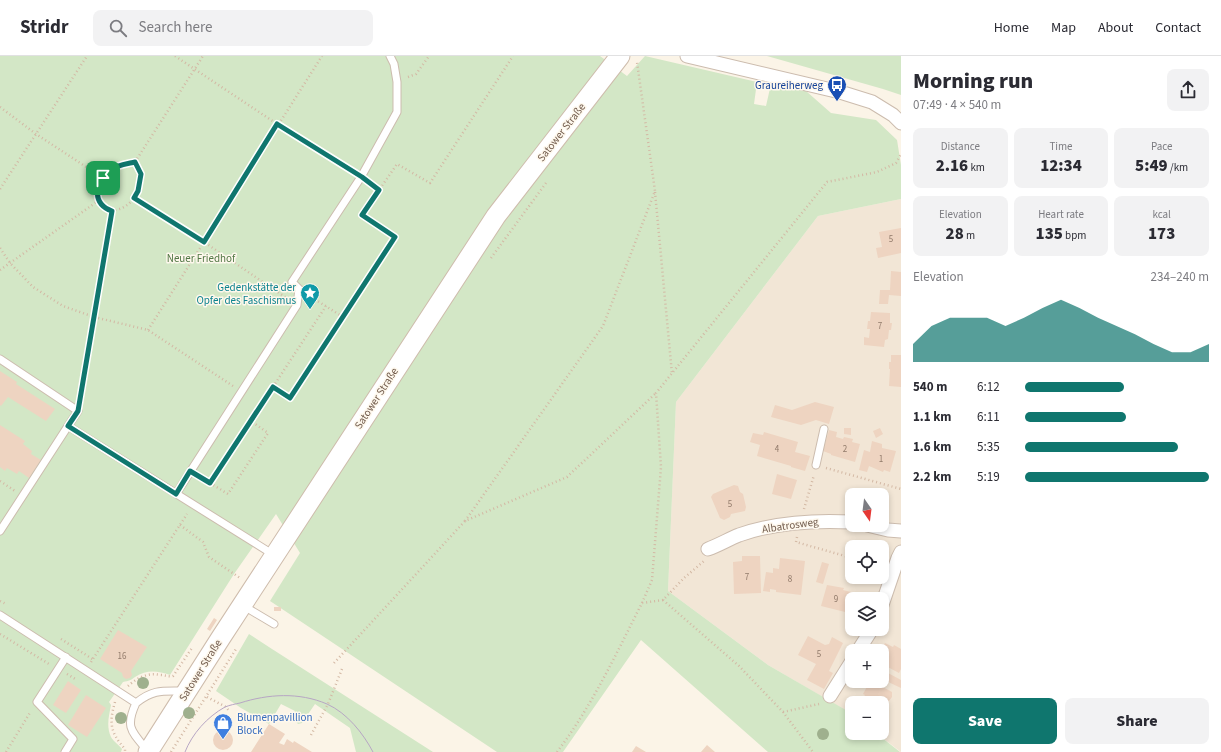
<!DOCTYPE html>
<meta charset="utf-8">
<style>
:root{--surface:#fff;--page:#f2f2f3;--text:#2b2b33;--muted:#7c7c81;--line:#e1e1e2;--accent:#0f766e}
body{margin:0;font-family:"Source Sans 3",sans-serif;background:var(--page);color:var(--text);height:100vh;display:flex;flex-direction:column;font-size:15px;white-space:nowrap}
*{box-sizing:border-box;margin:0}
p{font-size:13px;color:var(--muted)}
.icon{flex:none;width:22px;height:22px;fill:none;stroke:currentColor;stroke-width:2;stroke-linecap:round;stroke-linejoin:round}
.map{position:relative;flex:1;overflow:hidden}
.panel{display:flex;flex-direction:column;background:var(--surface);width:320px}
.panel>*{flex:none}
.needle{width:26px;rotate:166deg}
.tools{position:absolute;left:845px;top:432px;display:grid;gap:8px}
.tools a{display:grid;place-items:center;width:44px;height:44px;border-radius:8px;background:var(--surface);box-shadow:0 2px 6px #0003;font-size:20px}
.pin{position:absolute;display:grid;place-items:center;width:34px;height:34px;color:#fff;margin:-17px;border-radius:8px;box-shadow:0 2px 6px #0006}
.round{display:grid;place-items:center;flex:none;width:42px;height:42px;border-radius:8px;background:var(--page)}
.overview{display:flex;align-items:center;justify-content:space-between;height:68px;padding:0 12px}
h1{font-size:22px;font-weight:800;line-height:30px}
.metrics{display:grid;grid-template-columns:repeat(3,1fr);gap:6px;height:68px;padding:4px 12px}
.metrics div{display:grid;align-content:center;border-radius:8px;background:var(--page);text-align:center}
.metrics b{font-size:17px;font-weight:800}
.metrics small{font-size:11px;font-weight:400}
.metrics p{font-size:11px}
.chart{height:112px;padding:8px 12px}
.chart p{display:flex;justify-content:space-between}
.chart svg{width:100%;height:72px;margin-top:4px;fill:var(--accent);opacity:.7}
.cta{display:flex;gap:8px;margin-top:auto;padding:8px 12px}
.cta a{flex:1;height:46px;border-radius:8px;background:var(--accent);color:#fff;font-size:16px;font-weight:800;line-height:46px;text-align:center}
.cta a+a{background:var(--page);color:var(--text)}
ul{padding:0 12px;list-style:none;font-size:13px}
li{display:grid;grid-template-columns:64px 48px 1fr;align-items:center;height:30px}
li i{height:10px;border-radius:5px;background:var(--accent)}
header{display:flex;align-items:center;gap:24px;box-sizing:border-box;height:56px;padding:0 20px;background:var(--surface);border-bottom:1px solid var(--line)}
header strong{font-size:19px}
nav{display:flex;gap:22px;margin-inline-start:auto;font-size:14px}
.search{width:280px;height:36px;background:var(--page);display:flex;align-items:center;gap:10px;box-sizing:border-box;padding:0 14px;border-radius:8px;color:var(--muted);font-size:15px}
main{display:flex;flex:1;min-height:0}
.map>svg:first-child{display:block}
.residential{fill:#f2e6d6;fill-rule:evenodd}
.green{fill:#d3e7c6}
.building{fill:#eed4c1}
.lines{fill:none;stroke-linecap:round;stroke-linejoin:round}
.lane-casing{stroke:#ccbcae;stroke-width:9}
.street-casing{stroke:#ccbcae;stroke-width:15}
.secondary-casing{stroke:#cebcac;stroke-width:21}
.path{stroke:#d3b8a4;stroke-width:2.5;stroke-dasharray:1 3;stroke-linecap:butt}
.lane{stroke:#fff;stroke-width:7}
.street{stroke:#fff;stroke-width:13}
.secondary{stroke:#fff;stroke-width:19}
.tram{stroke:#b7a6c4;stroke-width:1}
.tree{fill:#9fb08e}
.route-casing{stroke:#fff;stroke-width:8}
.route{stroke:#0f766e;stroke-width:5}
.labels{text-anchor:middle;stroke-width:3;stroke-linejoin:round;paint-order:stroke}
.number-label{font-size:9px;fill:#917a6a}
.transit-label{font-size:11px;fill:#164399;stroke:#fef8ed;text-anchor:end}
.street-label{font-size:11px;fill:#725c4d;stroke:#fef8ed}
.park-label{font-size:11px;fill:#537846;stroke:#fef8ed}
.culture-label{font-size:11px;fill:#0d838f;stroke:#fef8ed;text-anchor:end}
.shop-label{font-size:11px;fill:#366cbe;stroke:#fef8ed;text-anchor:start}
</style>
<header>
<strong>Stridr</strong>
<div class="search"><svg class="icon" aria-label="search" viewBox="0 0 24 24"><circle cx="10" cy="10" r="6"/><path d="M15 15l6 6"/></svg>Search here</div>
<nav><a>Home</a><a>Map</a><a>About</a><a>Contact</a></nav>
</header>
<main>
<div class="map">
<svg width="901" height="696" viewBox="0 0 901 696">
<rect width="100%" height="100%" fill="#fbf4e7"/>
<path class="residential" d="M901,143v553l-25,-19h6v-30h-30v11l-84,-49 -100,-74 8,-189 142,-186zM852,439h30v30h-30zM852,491h30v30h-30zM852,543h30v30h-30zM852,595h30v30h-30z"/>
<path class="green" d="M0,0h600l27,20 18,-20 112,26 -3,22 12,2 5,-22 35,7 25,22 45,7 21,20 4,25v34l-83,17 -142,186 -8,189 100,74 83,48 1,20h24l24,19h-132l-127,-112 -78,112h-66l-227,-151 30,-48 -24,-39 -42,60 -64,101c-12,-4 -23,-6 -35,2 -4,3 -6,4 -12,5l-14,20 2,3c-2,11 -5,21 0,32 2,4 8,8 11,12l-1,3h-121z
M767,0h134v39l-18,-6z
M249,578l23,15 161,103h-77l-6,-24 -35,-24 -13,19 -4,1 -4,-5 -2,-4 3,-4 -14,-7 -12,20 -28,-16 -25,-17z"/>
<path class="building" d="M901,172v25l-23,5 -2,-10 6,-1 -3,-15z
M891,215l10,1v24l-12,-1 -1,9h-9l1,-14h10z
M871,256l19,1v10h2l-1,7h-2l-1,9 -3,1 -1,7 -20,-2v-8l5,1 1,-9h-3l1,-8h2z
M891,299h10v32l-12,-1 1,-17h-1v-7h2z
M0,315l17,11 -1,2 39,25 -9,12 -38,-24 -7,9 -1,-1z
M815,346l19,5 -5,17 -13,-4 -15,5 -30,-8 4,-12 17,5z
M0,369l25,16 -2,3 9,7 -1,3 10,6 -12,18 -10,-7 -2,3 -10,-6 -2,3 -5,-4z
M844,372h7v7l-7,-1z
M880,372l3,6 -7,4 -3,-7z
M829,374l8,2 -1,5 7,2 1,-2 9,2 -1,3 8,2 -5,18 -24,-7v-1l-8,-3z
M764,376l34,10 -3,10 15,4 -5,15 -14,-4v-1l-34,-10 3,-11 -10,-3 3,-9 10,2z
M872,385l10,3v4l14,3 -6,21 -6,-2 -1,2 -14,-6 -2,6 -8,-2 5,-20 6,2z
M777,418l20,6 -6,19 -19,-5z
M734,429l4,1 2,6 3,2 3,13 -1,4 -14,3 -1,3 -6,3 -4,-2 -9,-21 2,-3z
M742,500h18l1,37 -27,1 -1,-32 9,-1z
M780,502l25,3 -4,34 -25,-3v-2l-6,-1v3l-7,-1 3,-19 7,1v-5l6,1z
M822,506l7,2 -6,20 -7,-2z
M827,529l17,3 -1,2 8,2 -6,20 -24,-6z
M274,551h7v4h-7z
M214,562l3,2 -7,11 -3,-2z
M118,574l29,17 -16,24 1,4 -2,3 -4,1 -3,-2 -1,-4 -22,-14z
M808,580l17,9 4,-1 3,-7 11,6 -14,28 4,2 -9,16 -17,-9 9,-16 -18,-9z
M885,587l8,4 1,-2 7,4v20l-2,4 -17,-9v-13h-2z
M888,617l13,7v8l-17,-8z
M68,625l13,9 -15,23 -13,-8z
M870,625h12l-3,4 13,7v5l-7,9 2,1 -3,11h-2v-15h-23l6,-8 -2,-1z
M86,639l20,13 -19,29 -19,-12z
M269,668l16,10 -6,9 5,2 3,-6 6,4 1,-2 18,11h-61z
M213 684a10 10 0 1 1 20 0a10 10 0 1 1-20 0Z
M707,689l8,7h-14z
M636,690l10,6h-14z"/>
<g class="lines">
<g class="lane-casing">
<path id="lane" d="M0,303l78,52 -10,15 206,129
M816,409l8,-36
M176,438l121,-189 2,-16 -7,-7 69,-105 36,-65v-30l-3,-18 -4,-8
M0,475l68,-105
M242,549l32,19
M0,559l136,88c-11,24 -5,28 11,47
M136,647c17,-14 27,-12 48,-12
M65,696l8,-13 -36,-37 29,-45"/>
</g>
<g class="street-casing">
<path id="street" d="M687,0l153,36 32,10 21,13 8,8
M867,469l21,5 13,1
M708,493c11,-4 21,-10 31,-14 37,-13 75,-15 113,-13
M882,549l16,-47 3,-6
M858,595l14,-22
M830,640l22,-35"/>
</g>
<g class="secondary-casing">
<path id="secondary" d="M148,696l72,-113 276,-423 124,-160"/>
</g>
<path class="path" d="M175,0l102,68 76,47
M408,21l8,-3 13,-18
M0,51l36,27 67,44
M135,106c2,3 4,7 5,11 1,4 -1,8 -1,12 -6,34 -54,34 -38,-2 6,-15 19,-19 34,-21z
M135,106l68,-106
M370,127l9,6
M0,133l87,-133
M655,136l17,182
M134,142l70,44 84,57
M0,192l10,15 23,24 30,19 31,11 54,13 85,56
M491,202l55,-75
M0,214l98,-69
M308,239l35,22 52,-80 -33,-22 35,-51 33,19 83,-127
M148,274l174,-274
M273,331l17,11 53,-81
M80,345l32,-190
M826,412l75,21
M199,420l11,7 116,-177
M0,425l15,10
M210,427l18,11 40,-61 -17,-12
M804,453l10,-34
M465,465l138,-195 52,-135 -18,-129
M180,469l23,17 6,15 31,21 -1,1
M797,481l-1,5 56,16
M663,544l76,66 44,46 30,40
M0,545l6,3
M642,547l10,-23 9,-113 -5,-74 171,-211 50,-10 19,-9 5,-9
M0,578l49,30
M61,583l33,21
M91,606l96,-148
M334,607l131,-142 102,-44 89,-84
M67,618l10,6
M128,630c9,-8 20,-14 32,-11 5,0 8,2 13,1l19,-28
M207,641l19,10 3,4
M115,646c-6,21 -5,30 10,47v3
M783,656l36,-8
M311,679l17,-31 14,-35
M6,696l25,-41
M171,696l65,-103
M557,696c35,-46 59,-98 85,-149l21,-3 21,-22 20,-17"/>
<use href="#lane" class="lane"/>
<use href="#street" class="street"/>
<use href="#secondary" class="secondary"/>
<path class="tram" d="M185,696c7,-18 22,-35 40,-45 5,-2 10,-3 15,-4 28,-9 59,-11 87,1 20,9 36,29 46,48"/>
</g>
<g class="tree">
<circle cx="143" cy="627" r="6"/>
<circle cx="189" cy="657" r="6"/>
<circle cx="121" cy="662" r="6"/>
<circle cx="823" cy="678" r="6"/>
</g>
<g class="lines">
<g class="route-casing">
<path id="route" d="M277,68l85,53 17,13 -17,25 33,22 -105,161 -17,-11 -63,96 -20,-12 -14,23 -108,-68 10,-15 34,-200c-20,-7 -18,-28 -3,-40 7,-6 17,-7 26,-9l6,12 -3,17 -4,7 70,44z"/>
</g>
<use href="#route" class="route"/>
</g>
<defs>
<g id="bus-pin" transform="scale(1)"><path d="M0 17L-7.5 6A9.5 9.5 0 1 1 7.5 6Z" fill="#1a4fb4" stroke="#fef8ed"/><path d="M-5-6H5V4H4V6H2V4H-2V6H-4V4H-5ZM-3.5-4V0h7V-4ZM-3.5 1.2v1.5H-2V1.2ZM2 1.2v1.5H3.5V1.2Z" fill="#fff"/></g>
<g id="sight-pin" transform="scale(1)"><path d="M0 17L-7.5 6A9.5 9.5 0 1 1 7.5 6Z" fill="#0f9aa8" stroke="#fef8ed"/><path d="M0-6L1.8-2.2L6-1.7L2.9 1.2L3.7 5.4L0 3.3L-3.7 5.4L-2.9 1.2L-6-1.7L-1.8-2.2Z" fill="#fff"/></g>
<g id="shop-pin" transform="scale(1)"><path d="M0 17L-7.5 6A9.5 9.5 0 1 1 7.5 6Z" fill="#3f7fe0" stroke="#fef8ed"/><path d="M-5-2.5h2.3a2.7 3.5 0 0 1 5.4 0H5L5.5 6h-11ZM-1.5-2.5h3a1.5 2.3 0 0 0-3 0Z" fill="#fff"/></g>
</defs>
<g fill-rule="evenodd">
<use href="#bus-pin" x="837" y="29"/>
<use href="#sight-pin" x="310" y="237"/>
<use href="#shop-pin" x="223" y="667"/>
</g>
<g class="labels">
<g class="number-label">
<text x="891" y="186">5</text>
<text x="880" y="273">7</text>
<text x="777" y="396">4</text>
<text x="845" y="396">2</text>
<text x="881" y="406">1</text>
<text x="730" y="451">5</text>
<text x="747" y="524">7</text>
<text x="790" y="526">8</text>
<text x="836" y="546">9</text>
<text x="819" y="601">5</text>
<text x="122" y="603">16</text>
</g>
<g class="transit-label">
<text x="823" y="33">Graureiherweg</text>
</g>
<g class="street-label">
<text transform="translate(561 76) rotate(-52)" y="4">Satower Straße</text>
<text transform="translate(376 342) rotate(-57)" y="4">Satower Straße</text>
<text transform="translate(790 469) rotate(-8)" y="4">Albatrosweg</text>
<text transform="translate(200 614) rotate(-58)" y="4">Satower Straße</text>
</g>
<g class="park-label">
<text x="201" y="206">Neuer Friedhof</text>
</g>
<g class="culture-label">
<text x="296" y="235">Gedenkstätte der<tspan x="296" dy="13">Opfer des Faschismus</tspan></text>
</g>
<g class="shop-label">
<text x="237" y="665">Blumenpavillion<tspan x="237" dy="13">Block</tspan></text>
</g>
</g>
</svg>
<div class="tools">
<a><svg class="needle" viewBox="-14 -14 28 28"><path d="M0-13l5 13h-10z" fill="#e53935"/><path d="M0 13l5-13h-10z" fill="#7c7c81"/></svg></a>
<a><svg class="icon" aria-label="locate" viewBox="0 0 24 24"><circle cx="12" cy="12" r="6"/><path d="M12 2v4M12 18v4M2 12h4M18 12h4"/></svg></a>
<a><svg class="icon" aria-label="layers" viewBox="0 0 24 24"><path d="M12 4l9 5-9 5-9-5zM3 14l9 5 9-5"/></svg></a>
<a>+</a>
<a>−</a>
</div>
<div class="pin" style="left:103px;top:122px;background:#1e9e55"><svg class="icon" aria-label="arrive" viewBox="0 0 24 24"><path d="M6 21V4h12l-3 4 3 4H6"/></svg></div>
</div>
<section class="panel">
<div class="overview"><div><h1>Morning run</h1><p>07:49 · 4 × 540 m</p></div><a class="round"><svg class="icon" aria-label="share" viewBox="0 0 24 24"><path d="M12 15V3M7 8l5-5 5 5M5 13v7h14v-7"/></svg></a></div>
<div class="metrics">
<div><p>Distance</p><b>2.16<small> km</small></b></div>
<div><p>Time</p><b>12:34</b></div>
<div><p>Pace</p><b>5:49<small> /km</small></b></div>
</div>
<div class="metrics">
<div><p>Elevation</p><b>28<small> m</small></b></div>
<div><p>Heart rate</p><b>135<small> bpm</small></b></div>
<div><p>kcal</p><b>173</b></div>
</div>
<div class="chart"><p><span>Elevation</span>234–240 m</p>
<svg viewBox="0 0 160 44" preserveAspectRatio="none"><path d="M0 44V33L10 22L20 17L30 17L40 17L50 22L60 17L70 11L80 6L90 11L100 17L110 22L120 27L130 33L140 38L150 38L160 33V44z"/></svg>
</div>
<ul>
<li><b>540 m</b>6:12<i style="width:54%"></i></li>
<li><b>1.1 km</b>6:11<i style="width:55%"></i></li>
<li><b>1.6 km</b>5:35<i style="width:83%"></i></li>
<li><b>2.2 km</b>5:19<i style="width:100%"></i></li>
</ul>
<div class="cta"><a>Save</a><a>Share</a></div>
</section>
</main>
